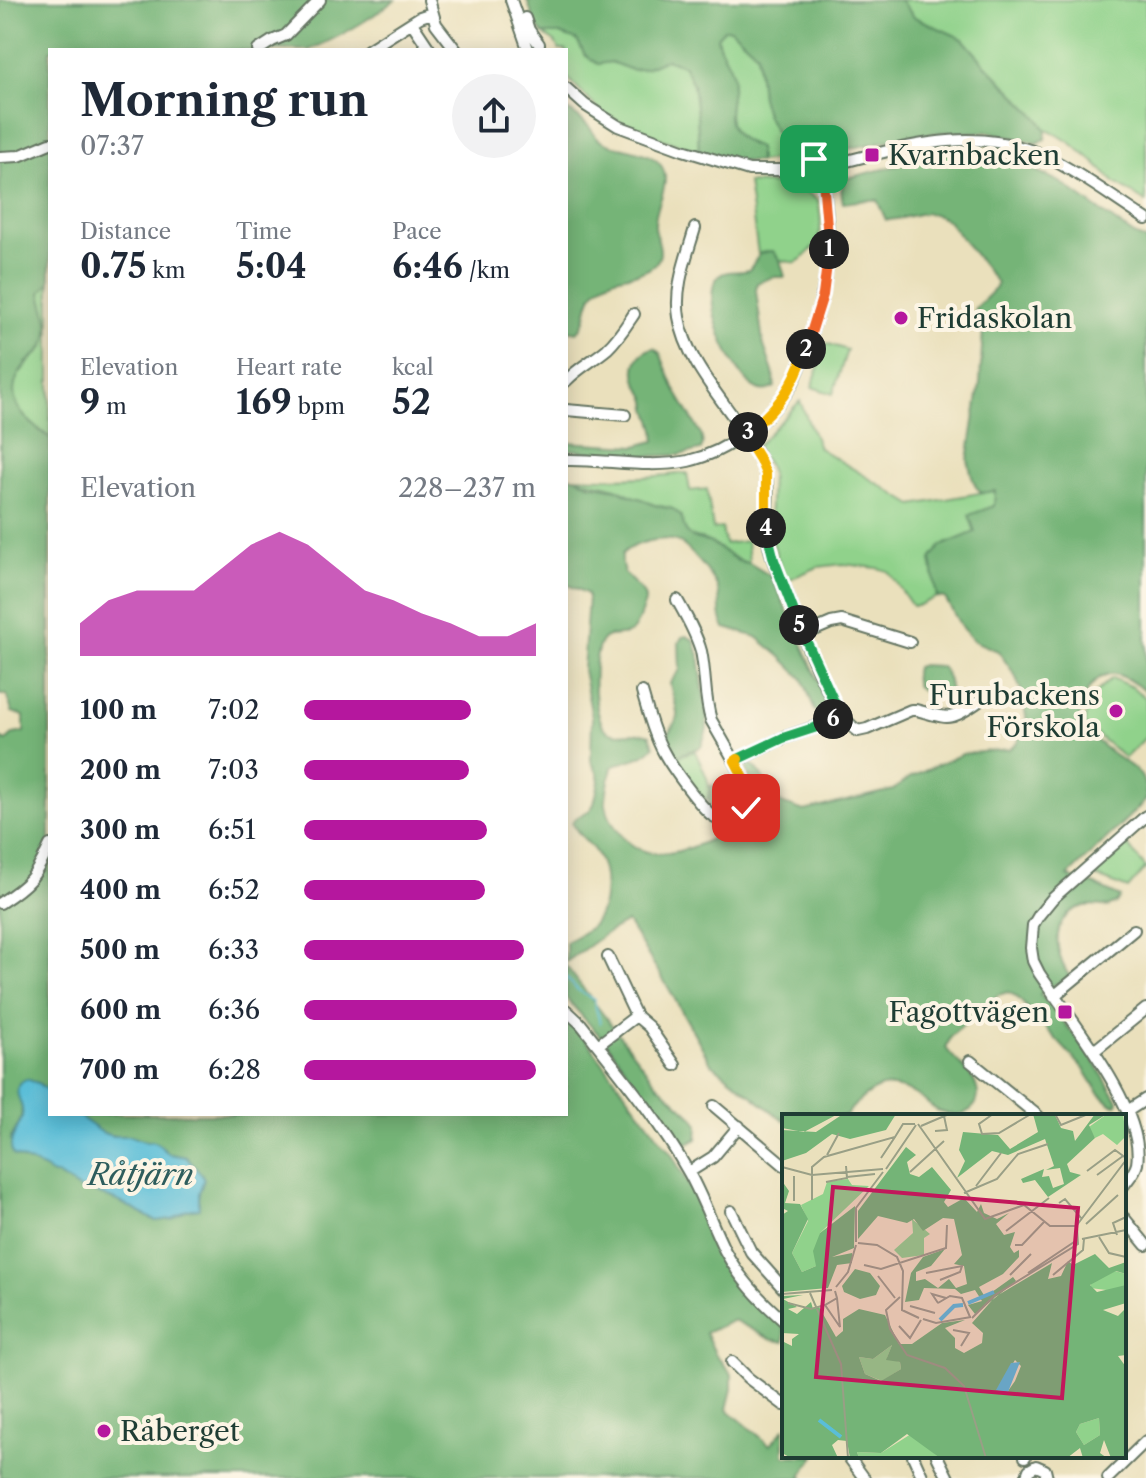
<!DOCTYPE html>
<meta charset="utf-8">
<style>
:root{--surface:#fff;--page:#f2f2f3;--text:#1f2937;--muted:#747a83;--accent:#b5179e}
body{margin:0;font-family:"Libre Caslon Text",serif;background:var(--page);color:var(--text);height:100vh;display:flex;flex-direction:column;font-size:30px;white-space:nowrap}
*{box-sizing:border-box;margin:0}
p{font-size:26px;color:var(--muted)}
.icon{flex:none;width:44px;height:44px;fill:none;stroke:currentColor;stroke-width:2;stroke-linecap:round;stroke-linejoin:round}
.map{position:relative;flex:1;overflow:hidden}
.drawer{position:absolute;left:48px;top:48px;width:520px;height:1068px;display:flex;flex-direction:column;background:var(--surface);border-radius:0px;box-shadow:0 4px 20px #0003}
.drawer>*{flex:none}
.pin{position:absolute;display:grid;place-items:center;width:68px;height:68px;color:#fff;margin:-34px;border-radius:16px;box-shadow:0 4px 12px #0006}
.km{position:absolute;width:40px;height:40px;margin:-20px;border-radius:50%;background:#222;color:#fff;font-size:22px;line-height:40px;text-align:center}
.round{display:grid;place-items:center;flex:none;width:84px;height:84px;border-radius:42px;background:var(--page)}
.head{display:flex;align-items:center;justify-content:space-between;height:136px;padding:0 32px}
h1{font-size:44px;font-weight:800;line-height:60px}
.figures{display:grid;grid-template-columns:repeat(3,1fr);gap:12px;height:136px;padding:8px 32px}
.figures div{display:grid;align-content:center}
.figures b{font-size:34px;font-weight:800}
.figures small{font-size:22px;font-weight:400}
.figures p{font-size:22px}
.chart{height:224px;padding:16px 32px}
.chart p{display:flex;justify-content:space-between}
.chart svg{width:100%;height:144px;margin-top:8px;fill:var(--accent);opacity:.7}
ul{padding:0 32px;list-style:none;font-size:26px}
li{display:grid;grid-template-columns:128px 96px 1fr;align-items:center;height:60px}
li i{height:20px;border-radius:10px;background:var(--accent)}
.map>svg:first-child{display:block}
.green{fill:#90d28b;stroke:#588860;stroke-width:2}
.forest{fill:#74b477;stroke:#4a7856;stroke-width:2}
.water{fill:#5abed8;stroke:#3c7e86;stroke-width:2}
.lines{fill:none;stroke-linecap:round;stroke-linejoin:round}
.stream{stroke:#5abed8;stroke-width:2}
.minor-casing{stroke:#667664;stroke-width:14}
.minor{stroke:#fff;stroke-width:10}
.split-1-casing{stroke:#fff;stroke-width:16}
.split-2-casing{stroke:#fff;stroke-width:16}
.split-3-casing{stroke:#fff;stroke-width:16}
.split-4-casing{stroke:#fff;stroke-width:16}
.split-5-casing{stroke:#fff;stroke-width:16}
.split-6-casing{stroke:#fff;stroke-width:16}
.split-7-casing{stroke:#fff;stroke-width:16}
.split-8-casing{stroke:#fff;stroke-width:16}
.split-1{stroke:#f0652b;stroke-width:10}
.split-2{stroke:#f0652b;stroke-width:10}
.split-3{stroke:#f5b400;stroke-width:10}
.split-4{stroke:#f5b400;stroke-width:10}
.split-5{stroke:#22a559;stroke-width:10}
.split-6{stroke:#22a559;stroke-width:10}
.split-7{stroke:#22a559;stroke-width:10}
.split-8{stroke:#f5b400;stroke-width:10}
.poi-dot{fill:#b5179e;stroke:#fcf5e5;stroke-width:3}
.labels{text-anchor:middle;stroke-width:8;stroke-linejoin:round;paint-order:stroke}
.poi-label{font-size:28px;fill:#1f3d34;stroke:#fcf5e5;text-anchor:start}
.water-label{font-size:30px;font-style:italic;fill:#2e5d5d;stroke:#fcf5e5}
.inset-river{fill:none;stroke:#5abed8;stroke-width:4}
.inset-road{fill:none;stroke:#999f86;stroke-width:2}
.view{fill:#c2185b;fill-opacity:0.15;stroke:#c2185b;stroke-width:4}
.inset-edge{fill:none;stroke:#1f3d34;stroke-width:4}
</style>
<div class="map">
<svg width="1146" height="1478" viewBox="0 0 1146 1478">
<rect width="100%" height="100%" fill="#fcf5e5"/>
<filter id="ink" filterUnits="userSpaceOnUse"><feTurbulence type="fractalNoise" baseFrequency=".0125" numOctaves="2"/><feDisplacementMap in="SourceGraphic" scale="16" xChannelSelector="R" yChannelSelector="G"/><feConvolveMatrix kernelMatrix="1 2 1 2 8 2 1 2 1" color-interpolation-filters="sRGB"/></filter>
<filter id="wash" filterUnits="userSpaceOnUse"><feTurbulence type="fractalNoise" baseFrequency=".006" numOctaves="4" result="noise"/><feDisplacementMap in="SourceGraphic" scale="32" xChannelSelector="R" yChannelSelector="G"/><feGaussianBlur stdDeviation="1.8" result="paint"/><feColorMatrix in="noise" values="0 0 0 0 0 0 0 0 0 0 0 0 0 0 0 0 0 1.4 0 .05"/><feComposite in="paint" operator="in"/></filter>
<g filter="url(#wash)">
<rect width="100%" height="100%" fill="#eae0bc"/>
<path class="green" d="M900,0h246v202l-32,-20 -20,-20 -22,-18 -14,-9 -12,-5 -9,-13 -54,-55 -20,-23 -49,-22z
M724,29h7l26,24 4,44 5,17 22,44 -29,4 -1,-14c-5,-3 -12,-6 -17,-9 -21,-16 -8,-40 -8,-61 -1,-15 -14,-26 -16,-41z
M543,34h17l17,6 8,15 13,9 13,-2 21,8 13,-2 21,-9 17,6 10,19 4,30 2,37 -53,-17 -44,-21 -36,-37v-26h-7l-4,-8z
M748,183c28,2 48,-2 70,18 6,30 4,44 -22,62l-16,-3 -8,-9 -8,1 -6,2z
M50,283v155c-50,-38 -50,-48 -6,-91l-3,-56z
M826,343l21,7 -14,44 -21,-7z
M800,401l19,47 94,57 83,-15 -2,16 -18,26 -35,14 -10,14 6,37 -20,9h-5l-24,-35 -11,-3 -34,-4 -25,3 -33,14 -16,-50 2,-57 -3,-10 -13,-16z
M687,473l3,18 17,-2 6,40 9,-1 3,16 22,-3 2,22c-17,-3 -28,-17 -45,-23 -5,-2 -13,-2 -17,-7 -7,-9 -4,-20 -17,-25 -6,-2 -12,-1 -18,-4 -12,-4 -23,-10 -34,-15 -13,-6 -28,-5 -43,-12 38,2 74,1 112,-4z
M1112,678l20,9 14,11v39l-21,21 -41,-34 5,-25z
M695,751c6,15 19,33 12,48h-4l-28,-36 2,-7z
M1123,840l23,28 -18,21 -38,-15z"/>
<path class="forest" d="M0,0h395c-28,21 -54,37 -86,50h-259v233l-9,9c2,13 10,29 7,42 -2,14 -12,20 -22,29 -26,33 -6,54 24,75v655l-12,-10 -17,20c3,14 -3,23 -10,35l2,17 32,14 8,6h4l22,14 11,1 30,12 36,19 16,-2 15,-9 12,-2v-15l5,-14 -2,-4 -16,-18 -17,-3 -17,-13c-9,1 -16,-4 -24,-5 -5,-1 -9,1 -13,0 -15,-1 -28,-13 -39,-22h490v-96l8,6 98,131 20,36 25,59 26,38 41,39v15l-14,-3 -36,-19 -29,13 11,22 16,19v15l-5,20 43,36 14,-16v27h31l-14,20 2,2h-803v-740l6,3 8,-7 10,-2v-16l-12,-4 -5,-17h-7z
M527,0h373l14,17 49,22 20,23 54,55 9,13 -1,9 -8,4 -48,-11h-42l-33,3 -62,13 -21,7 -14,-3 -11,5 -18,1 -22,-44 -5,-17 -4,-44 -26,-24h-7l-7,8c2,15 15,26 16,41 0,21 -13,45 8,61 5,3 12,6 17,9l1,14 -28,-1 -32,-10 -2,-37 -4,-30 -10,-19 -17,-6 -21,9 -13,2 -21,-8 -13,2 -13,-9 -8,-15 -17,-6h-17l-7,-9z
M566,109c8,5 18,11 24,19 4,5 5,10 11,13 18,10 64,7 64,38 0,16 -11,30 -10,47 1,14 12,28 -2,40 -15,13 -43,4 -60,28 -8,11 -4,28 -16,38l-11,-2z
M980,153l36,8 44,21 74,53 12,5v451c-9,-5 -22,-17 -33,-17 -21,-1 -38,33 -32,51 3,7 6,9 12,13 7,5 13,11 20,16 22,16 33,16 33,46l-78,76 12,7 13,1 27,13 -4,6 -8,4c-50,-11 -63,34 -38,70l-5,7 -8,-1 -17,11 48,57 30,50 -1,4 -6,-1 -12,-11 -15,-24 -68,-73 -8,-4 -10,3 -47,41 -5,12c8,12 21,20 28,33 13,26 -10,39 -33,31 -9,-3 -17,-13 -26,-18 -9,-4 -26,-10 -36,-6 -12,4 -27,18 -33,28h-62v5l-73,-58 -43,-76 -41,-65 -22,12 -39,28v-20c9,-5 20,-10 27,-17 15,-18 15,-53 3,-72 -7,-11 -18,-18 -24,-30l2,-4 16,-9 4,-6 5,-22 -1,-8 -7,-13 1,-44 -9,-47 5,-73 -2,-4 -20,-9v-107h9l14,7 28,5 9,5 16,5 12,6 19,4 8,7 5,16 6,5 19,6 27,18 11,2 23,14 58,129 -2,4 -7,3 -6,-2 -12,-32 -23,-23 -23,-19 -32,-9c-8,-13 -3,-28 -8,-42 -5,-11 -27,-37 -37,-43 -14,-9 -47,0 -58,11 0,5 -1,13 2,18 5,9 22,18 21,29 0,4 -3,8 -4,12 -2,5 -4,12 -8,17 -8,10 -25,0 -32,12 -10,17 -9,79 7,89 12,7 28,-2 42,4l4,11c-10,14 -28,13 -42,21 -2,12 -7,26 -6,37 2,13 8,24 17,33 25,28 62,15 92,0 16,-8 35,-16 39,-37 3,-12 -8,-24 -8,-36h5l7,6 15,25 8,8 23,8 89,-21 18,-13 51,-23 48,-5 7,-6 10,-21 -5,-29 -7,-18 -17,-24 -24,-10 -12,-13 -17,-30 -8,-1 -6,-38 10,-13 34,-14 -6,-17 25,-9 1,-15 -13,2 -6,-6 -4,-10 -4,-17 12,-77 3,-55 -9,-10 2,-10 20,-20 1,-5 -49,-62c-24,-17 -37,-1 -62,-1l-9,-20c-11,-1 -23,2 -34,3 -2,-10 -3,-18 4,-25l97,-24z
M773,251l7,9 5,17h-12l-16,6 -1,8 7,52 10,29 2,15c-6,4 -11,5 -18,2 -23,-11 -60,-92 -38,-113 7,-7 21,-3 30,-6 10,-12 6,-18 24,-19z
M654,348l6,5 15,37 26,44 2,10 -2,6 -22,5 -53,2 -60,-8v-7l70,4 19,-5c2,-12 -3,-19 -6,-30 -2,-4 -1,-9 -3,-13 -2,-6 -7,-10 -9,-16 -6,-16 1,-31 17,-34z
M686,636l8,4 5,16 8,62v11l-6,18 -24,9c-24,-14 -2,-25 0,-40 1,-10 -6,-23 -7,-33l10,-13 -1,-27 3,-6z
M922,665l18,1c9,8 10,19 11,30 -10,2 -3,2 -14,-1 -18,-5 -26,-6 -21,-28z
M715,785h9l16,9c3,9 -1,12 -7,18h-12l-13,-8 2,-18z
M566,966l90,117 38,35 4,7 -1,14 -6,3 -10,1 -5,-4 -67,-93 -43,-48z"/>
<path class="water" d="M26,1079l12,4 12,10v21h26l24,17 6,3 8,2h16l17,6 5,-1 5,2 12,11 17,3 16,18 2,4 -5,14v15l-12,2 -15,9 -16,2 -36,-19 -30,-12 -11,-1 -22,-14h-4l-8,-6 -32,-14c-7,-17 6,-24 9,-39 3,-14 -9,-18 -3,-33z"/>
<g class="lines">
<path class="stream" d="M566,978l12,12 16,10 6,23"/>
</g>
</g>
<g filter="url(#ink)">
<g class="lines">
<g class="minor-casing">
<path id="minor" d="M429,0l7,24 20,26
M511,0l17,49
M525,18l4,12 10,14
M412,23l18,27
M258,50l14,-9 14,-6 34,-35
M368,50l52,-33 12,-4
M566,88l19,17 33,21 65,24 66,20h59
M0,157l19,-1 31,-13
M808 169a11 11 0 1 1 22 0a11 11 0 1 1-22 0Z
M830,165c72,-17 145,-42 217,-8 35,17 66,41 99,62
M695,228c-8,28 -21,59 -16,89 9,56 62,98 84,149 9,22 1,49 5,73 3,20 12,39 20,57 14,38 29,77 49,112 6,9 12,17 21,23l9,-2 44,-19h5c33,8 32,13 62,-8
M566,381c12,-13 28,-21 41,-32 11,-10 19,-23 27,-35
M566,410l59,5
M566,460c40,-1 82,9 122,1 40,-9 85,-43 105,-79 8,-14 12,-30 17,-45 10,-30 18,-59 18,-90 1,-22 -2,-44 -5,-67
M803,635l28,-12 11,-2 68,21
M642,692c6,20 11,41 21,59 7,14 38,57 50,65 10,6 22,3 29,-4 9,-8 7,-19 5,-29l-36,-63c-7,-22 -5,-46 -10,-69 -5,-18 -15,-35 -24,-51
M735,761l48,-23 47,-16 4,-4 3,-10
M0,903c30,-19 35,-26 50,-58
M608,957l28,59 13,11 26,38
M1054,996l80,-66
M566,1010l15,14c38,48 78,96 108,149 14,25 23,52 36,78 15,28 35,49 59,70
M598,1045l38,-29
M1094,1051l52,-42
M970,1061l68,55
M714,1106l70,59
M1129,1110l17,-11
M689,1172l24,-15 26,-31
M1124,1185c5,-7 11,-13 13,-21 9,-55 -69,-147 -98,-191l-6,-12 -2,-13 2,-23 6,-10 13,-16 94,-83
M731,1211l20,41 33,37
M1124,1218l22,27
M732,1362l16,16 36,27
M848,1456l16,22
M913,1456l10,22
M937,1456l11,22
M1025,1456v1
M1026,1478l3,-8 7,-4 9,4 2,8
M1108,1478l38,-37"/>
</g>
<use href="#minor" class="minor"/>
</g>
</g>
<g class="lines" filter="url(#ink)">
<g class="split-1-casing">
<path id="split-1" d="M814,159c-7,6 -8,14 -1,20l10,1 6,69"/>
</g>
<g class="split-2-casing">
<path id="split-2" d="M806,349l17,-54 6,-46"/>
</g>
<g class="split-3-casing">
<path id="split-3" d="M748,432c30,-24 46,-46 58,-83"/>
</g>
<g class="split-4-casing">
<path id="split-4" d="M748,432l-4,2 16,26 6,14v54"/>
</g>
<g class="split-5-casing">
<path id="split-5" d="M766,528l8,32 25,65"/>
</g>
<g class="split-6-casing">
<path id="split-6" d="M799,625l38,83 -4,11"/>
</g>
<g class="split-7-casing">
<path id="split-7" d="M738,759l45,-21 40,-13 10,-6"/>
</g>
<g class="split-8-casing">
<path id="split-8" d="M738,759l-3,2c8,15 18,29 11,47"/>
</g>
<use href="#split-1" class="split-1"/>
<use href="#split-2" class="split-2"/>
<use href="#split-3" class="split-3"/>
<use href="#split-4" class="split-4"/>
<use href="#split-5" class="split-5"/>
<use href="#split-6" class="split-6"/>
<use href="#split-7" class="split-7"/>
<use href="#split-8" class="split-8"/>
</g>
<g class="poi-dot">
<rect x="864" y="147" width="16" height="16" rx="4"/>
<circle cx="901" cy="318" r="8"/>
<circle cx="1116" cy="711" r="8"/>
<rect x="1057" y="1004" width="16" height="16" rx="4"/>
<circle cx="104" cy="1431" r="8"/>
</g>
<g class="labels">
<g class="poi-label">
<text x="888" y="165">Kvarnbacken</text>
<text x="917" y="328">Fridaskolan</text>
<text x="1100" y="705" text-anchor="end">Furubackens<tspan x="1100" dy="32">Förskola</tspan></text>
<text x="1049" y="1022" text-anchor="end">Fagottvägen</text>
<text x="120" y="1441">Råberget</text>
</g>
<g class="water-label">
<text x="141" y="1185">Råtjärn</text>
</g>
</g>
<g transform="translate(782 1114)">
<rect width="344" height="344" fill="#eae0bc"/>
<path d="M325,0h16l3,22 -9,9 -14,-11 -8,4 -6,-11zM66,65l4,6 17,1 -49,47 -4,33 -14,6 -10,-19 16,-32 -7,-16 22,-11 4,-12zM130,105l18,15 -6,4v17l-22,3 -8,-8 19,-17zM333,157l11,3v11l-11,6 -25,-3 1,-5zM110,231l-5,13 13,4 1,7 -19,12 -17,-7 -6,-17 14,2zM317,304l1,17 -16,10 -8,-13 4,-8zM129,320l29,24h-81l-2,-6 24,1z" fill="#90d28b"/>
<path d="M0,0h56l-34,18 -22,-4zM61,0h53l-10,16 -36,9 -18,-5 -26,19 -24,8v-31l34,2zM251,0l22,1 6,13 12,3 2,10 20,-27h12l-18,11 6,13 -28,26 3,8 11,3 -33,22 -13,-17 -12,3 -2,-4 23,-10 -2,8 7,-1 4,12 11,-4 -4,-16 -14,2 8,-4 -9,-27 -37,16 -16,-4 -35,27 8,-17 -6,-11 4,-18 35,3 12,14 28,-17zM124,33l10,8 -9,7 3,12 9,3 13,-10 19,23 -7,12 4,5 16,-9 13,14 4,-8 3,9 13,6 12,-6 -13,11 8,11 11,-3 -5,15 4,6 5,-3v7l-16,17 -24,13 6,10 28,-20 3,4 -41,33 -7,-9 14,-4 -7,-11 -14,4 -6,-5 -31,-1 -5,12 -14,2 6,-29 12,-16 22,-8 -14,17 -15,6v9l9,-2 13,9 11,-9 7,9 11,-4 -3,-18 -10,-2 8,-9 -8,-36 -11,-1 -20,13 -9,-12 -7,4 -29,-7 -20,23v-28zM0,67l7,10 -4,12 15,1 8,15 -16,34 10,19 14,-6 -3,-15 7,-18 35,-27 -1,42 -22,9 20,-4v10l-15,2 -9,23 -46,4v-77l6,-4 -6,-3zM313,140l14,14 17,-6v12l-10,-3 -26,14 7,7 29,-7v18l-23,7 15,6 8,-8v47l-8,1 8,11v91h-15l-7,-18 -4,13 7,5h-24l-3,-10 -13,10h-127l-33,-24 -26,19 -24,-1 2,6h-9l-3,-17 -9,-1 -6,5 6,13h-47l-9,-5v-112l10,5v-7l7,-5 -17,-1v-37l21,-1 -20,4 14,8 -9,2 9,5 14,-12 2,7 6,-2 17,30 7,-6v-12l16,-10 26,6 14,29h13l30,-21 23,-3 -20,8 10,10v10l9,5 18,-10 1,-10 -11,-10 23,-26 57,-34 -4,16 13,-3 7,-15 5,4zM110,231l-6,15 14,2 1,7 -20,12 -16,-7 -6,-17 14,2zM233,246l6,6 -6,15 -7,10 -11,-1zM317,304l1,17 -16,10 -8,-13 4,-8zM73,155l15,4 10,13 -4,9 -16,4 -16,-7 -2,-6z" fill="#74b477" fill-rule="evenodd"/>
<path d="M238,248l-12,30 -12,-2 15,-27z" fill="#5abed8"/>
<path class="inset-river" d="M186,189l26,-11M158,206l14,-14 9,-1M37,306l22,17"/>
<path class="inset-road" d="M211,0l-14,10 3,10 17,-1 32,-19M273,0l6,11 27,-11M136,10l67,95 39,-14 26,21h25M139,12l28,-12M153,17l12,-1 -3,-14M45,41l12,-22M99,44l14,-21M0,53l30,8 71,-6M104,55l30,-44M305,57l28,-21 11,8M128,58l34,-31M315,61l26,-19M12,62v25M65,63l28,-3M44,68l21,-4 -1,-12M194,72l25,-33M182,79l33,-14 21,-25 30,-10M30,86v-33l12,-10 71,-20 8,-13h12M277,89l6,-4 16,19M304,110l32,-29M295,111l49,-65M224,117l43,-33M335,121l-4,-12 13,-6M317,123l10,16 17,4M300,125l44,-9M74,128v-34l27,-36M76,129l19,2 20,12 6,14 -1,39 17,8M233,131h7l22,-23M82,151l17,4 65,-21 1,-23M144,159l36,-7 -2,6 -20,8M246,159l49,-33M228,161l21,-21M271,161l30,-25 1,-11M96,162l17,22M54,173l12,-15 8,-27M28,179l31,71 7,94M0,180l50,-4M118,183l-14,13 4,19 17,26 38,13 19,18 22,72M6,189l23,6 14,-4 12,-7 -2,-7M156,189l12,-7 12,2 8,19M156,189l-6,-9 14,4M43,191l15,22 -3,-29M128,192l25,7M190,204l23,-23 83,-51 -1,-16M141,205l13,4 35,-6M117,212l11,12 11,-18M171,216l16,3 -8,13"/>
<path class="view" d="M51,73l245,21 -16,190 -246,-21z"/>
<rect width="344" height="344" class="inset-edge"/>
</g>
</svg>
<div class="pin" style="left:814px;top:159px;background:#1e9e55"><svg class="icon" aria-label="arrive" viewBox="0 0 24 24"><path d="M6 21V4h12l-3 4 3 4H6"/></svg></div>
<div class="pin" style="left:746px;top:808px;background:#d93025"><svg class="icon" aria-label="check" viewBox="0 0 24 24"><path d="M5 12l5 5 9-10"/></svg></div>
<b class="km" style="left:829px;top:249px">1</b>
<b class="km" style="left:806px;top:349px">2</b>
<b class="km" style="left:748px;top:432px">3</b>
<b class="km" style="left:766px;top:528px">4</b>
<b class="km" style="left:799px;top:625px">5</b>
<b class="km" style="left:833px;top:719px">6</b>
<section class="drawer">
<div class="head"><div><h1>Morning run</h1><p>07:37</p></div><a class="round"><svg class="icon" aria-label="share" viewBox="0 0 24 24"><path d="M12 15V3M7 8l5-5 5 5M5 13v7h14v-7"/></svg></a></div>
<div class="figures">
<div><p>Distance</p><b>0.75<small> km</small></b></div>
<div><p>Time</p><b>5:04</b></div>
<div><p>Pace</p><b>6:46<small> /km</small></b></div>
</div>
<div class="figures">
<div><p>Elevation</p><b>9<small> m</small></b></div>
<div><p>Heart rate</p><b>169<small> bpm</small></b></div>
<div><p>kcal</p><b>52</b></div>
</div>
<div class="chart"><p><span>Elevation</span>228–237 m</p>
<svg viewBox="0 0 160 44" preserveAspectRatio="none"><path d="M0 44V34L10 27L20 24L30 24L40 24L50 17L60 10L70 6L80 10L90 17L100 24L110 27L120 31L130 34L140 38L150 38L160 34V44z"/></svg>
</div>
<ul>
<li><b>100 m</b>7:02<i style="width:72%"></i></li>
<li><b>200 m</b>7:03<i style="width:71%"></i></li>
<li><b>300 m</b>6:51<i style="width:79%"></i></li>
<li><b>400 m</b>6:52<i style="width:78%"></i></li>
<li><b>500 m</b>6:33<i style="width:95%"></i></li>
<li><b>600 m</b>6:36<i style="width:92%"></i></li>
<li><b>700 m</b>6:28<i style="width:100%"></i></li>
</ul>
</section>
</div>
